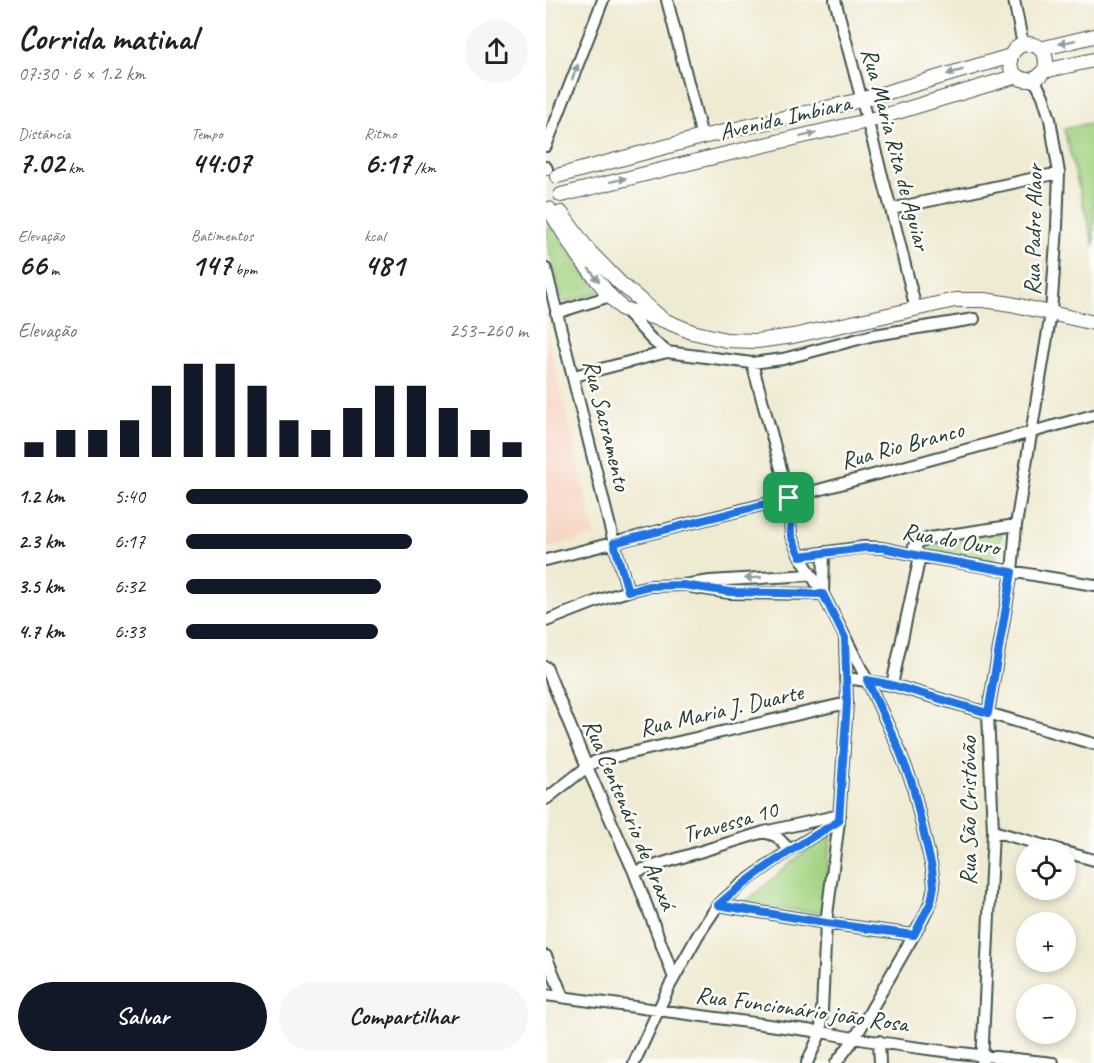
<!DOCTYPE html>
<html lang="pt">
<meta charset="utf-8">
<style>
:root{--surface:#fff;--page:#f6f6f6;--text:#222;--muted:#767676;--accent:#111827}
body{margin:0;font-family:Caveat,sans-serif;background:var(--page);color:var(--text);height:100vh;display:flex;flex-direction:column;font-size:22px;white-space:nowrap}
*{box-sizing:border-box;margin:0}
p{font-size:20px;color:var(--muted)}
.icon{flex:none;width:33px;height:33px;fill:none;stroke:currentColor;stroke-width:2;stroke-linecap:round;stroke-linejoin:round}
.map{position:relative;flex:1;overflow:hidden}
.panel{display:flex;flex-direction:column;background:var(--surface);width:546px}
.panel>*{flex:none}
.tools{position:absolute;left:470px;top:840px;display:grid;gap:12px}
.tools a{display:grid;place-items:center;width:60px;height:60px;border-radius:50%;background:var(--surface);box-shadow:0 3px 9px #0003;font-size:30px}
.pin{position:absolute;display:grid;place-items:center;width:51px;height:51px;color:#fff;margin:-26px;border-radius:12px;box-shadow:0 3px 9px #0006}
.round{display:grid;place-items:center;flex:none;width:63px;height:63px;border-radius:32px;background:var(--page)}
.summary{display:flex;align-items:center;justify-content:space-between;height:102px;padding:0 18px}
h1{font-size:33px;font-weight:700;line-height:45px}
.metrics{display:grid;grid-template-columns:repeat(3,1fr);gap:9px;height:102px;padding:6px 18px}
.metrics div{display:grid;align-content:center}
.metrics b{font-size:30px;font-weight:700}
.metrics small{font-size:16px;font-weight:400}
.metrics p{font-size:16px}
.chart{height:168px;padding:12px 18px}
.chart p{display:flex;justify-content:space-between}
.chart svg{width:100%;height:108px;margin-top:6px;stroke:var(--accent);stroke-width:6}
.primary-button{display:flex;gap:12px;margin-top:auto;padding:12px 18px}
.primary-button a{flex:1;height:69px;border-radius:36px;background:var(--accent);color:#fff;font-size:24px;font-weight:700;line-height:69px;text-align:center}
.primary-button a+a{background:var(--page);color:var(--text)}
ul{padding:0 18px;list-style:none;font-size:20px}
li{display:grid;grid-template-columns:96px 72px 1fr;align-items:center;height:45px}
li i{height:15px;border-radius:8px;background:var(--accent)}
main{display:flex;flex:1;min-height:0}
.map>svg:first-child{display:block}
.built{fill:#f5d3c1}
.green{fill:#a3d381;stroke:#61885a;stroke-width:1.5}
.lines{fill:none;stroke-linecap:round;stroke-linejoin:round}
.minor-casing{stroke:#3e574c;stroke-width:14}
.major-casing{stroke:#3e574c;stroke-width:16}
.minor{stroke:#fff;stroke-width:10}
.major{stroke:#fff;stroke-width:14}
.oneway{fill:#8f9e9a}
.route-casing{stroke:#fff;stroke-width:12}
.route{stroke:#1a73e8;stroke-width:8}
.labels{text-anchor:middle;stroke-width:5;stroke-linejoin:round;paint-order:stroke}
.street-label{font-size:24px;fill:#1f3d34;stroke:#fdfcf7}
</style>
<main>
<section class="panel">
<div class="summary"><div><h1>Corrida matinal</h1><p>07:30 · 6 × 1.2 km</p></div><a class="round"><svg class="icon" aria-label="share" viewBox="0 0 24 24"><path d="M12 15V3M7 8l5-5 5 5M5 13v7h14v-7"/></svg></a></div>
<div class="metrics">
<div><p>Distância</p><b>7.02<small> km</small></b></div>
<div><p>Tempo</p><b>44:07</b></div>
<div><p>Ritmo</p><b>6:17<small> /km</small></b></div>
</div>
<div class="metrics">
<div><p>Elevação</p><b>66<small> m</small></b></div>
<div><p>Batimentos</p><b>147<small> bpm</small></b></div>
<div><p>kcal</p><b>481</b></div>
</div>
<div class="chart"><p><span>Elevação</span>253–260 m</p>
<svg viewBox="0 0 160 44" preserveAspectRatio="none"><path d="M5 44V38M15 44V33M25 44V33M35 44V29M45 44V15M55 44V6M65 44V6M75 44V15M85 44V29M95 44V33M105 44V24M115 44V15M125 44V15M135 44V24M145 44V33M155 44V38"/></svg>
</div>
<ul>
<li><b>1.2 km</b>5:40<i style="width:100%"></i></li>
<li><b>2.3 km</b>6:17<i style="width:66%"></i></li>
<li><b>3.5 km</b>6:32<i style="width:57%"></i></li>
<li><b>4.7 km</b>6:33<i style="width:56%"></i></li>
</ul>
<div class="primary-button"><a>Salvar</a><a>Compartilhar</a></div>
</section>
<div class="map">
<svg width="548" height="1063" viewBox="0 0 548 1063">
<rect width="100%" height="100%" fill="#fdfcf7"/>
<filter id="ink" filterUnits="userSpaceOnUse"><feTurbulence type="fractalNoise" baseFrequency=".0167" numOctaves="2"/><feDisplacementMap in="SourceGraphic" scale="12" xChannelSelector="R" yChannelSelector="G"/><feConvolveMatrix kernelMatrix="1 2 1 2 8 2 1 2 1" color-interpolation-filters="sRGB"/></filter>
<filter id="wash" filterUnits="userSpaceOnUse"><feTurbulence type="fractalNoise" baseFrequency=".008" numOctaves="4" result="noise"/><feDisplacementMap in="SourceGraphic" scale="24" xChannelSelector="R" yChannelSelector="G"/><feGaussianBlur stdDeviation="1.35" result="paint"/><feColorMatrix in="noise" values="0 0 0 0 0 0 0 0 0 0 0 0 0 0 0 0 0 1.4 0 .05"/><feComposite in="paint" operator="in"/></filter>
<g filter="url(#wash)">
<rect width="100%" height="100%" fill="#efead2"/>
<path class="built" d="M0,328l49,207 -49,13z"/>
<path class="green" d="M548,122v124l-30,-117z
M2,222l51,70 -36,11 -16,-60z
M456,532l-8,31 -66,-11 -2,-4 1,-2 7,-2z
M286,831l-10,82 -80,-8 56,-48z"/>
</g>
<g filter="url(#ink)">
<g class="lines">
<g class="minor-casing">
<path id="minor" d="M121,0l35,137
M289,0l56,209 25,100
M468,0l9,45
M0,146l57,-146
M0,167l1,2
M345,209l168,-36
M0,269l68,274 14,48
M78,309l28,31 15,12 85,11 31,-4 91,-24 100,-16
M10,313l54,-17
M206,363l37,135 2,38 9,20 23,38 44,86 31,67 14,36 20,85 2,18 -3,15 -7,16 -69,121 -19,25
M28,376l93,-24
M254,556l64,-9 19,1 37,8 174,29
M0,560l243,-62 305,-83
M146,587l38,6 93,1 1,-42
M0,621l54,-21 28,-9 21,-5 34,-1 27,-4 101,-6
M0,667l41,100 47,105 40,106
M301,678l45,7 202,59
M346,685l28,-129 -6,-10 7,-5 8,-3 87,-13
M0,799l41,-32 9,-6 251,-58
M447,831l67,19
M218,832l12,4 14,14
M519,852l29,8
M88,872l130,-40 76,-17
M172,905l108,18 88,12
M0,956l17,41
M0,995l275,37c76,15 155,23 232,31
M333,1041l1,22
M88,1063l35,-76 29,-52 20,-30 20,-18 52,-37 49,-29
M261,1063l14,-31 5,-109 13,-102 8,-118 -2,-62
M436,1063l11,-232 -5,-118 24,-141 4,-47 35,-212 6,-86 2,-54 -9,-54 -7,-23 -9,-17"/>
</g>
<g class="major-casing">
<path id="major" d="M464 62a18 18 0 1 1 36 0a18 18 0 1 1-36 0Z
M494,49l54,-13
M498,71l50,-11
M11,176l145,-39 159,-37 150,-44
M15,195l144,-36 162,-38 150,-45
M3,209l29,47 32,40 13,13 40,11 29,12 34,8 31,1 36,-5 162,-36h29l27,4 83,19
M15,213l27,37 32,33 39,33"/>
</g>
<use href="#minor" class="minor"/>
<use href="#major" class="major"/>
</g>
<defs><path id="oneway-solid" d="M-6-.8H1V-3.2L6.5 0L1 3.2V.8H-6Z" transform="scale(1.5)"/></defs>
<g class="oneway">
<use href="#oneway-solid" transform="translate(521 42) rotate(167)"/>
<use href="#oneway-solid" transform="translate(29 72) rotate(-69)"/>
<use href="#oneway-solid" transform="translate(409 72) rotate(164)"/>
<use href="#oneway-solid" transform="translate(262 135) rotate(-13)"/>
<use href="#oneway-solid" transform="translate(72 180) rotate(-14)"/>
<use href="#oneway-solid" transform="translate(48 275) rotate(51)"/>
<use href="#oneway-solid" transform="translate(207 578) rotate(177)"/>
</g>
</g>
<g class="lines" filter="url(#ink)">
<g class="route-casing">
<path id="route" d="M243,498l2,38 9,20 64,-8h19l37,8 92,16 -24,141 -96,-28 -25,-5 31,67 14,36 20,85 2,18 -3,16 -17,33 -88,-12 -108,-18c37,-33 78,-59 121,-84l8,-118 -2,-65 -22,-44 -93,-2 -47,-7 -34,1 -21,5 -14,-48z"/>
</g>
<use href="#route" class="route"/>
</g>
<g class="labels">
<g class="street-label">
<text transform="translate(239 117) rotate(-13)" y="8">Avenida Imbiara</text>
<text transform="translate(350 149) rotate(75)" y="8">Rua Maria Rita de Aguiar</text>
<text transform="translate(487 230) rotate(-89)" y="8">Rua Padre Alaor</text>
<text transform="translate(61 425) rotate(76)" y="8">Rua Sacramento</text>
<text transform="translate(356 445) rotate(-15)" y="8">Rua Rio Branco</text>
<text transform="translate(405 539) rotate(10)" y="8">Rua do Ouro</text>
<text transform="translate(175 710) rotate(-13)" y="8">Rua Maria J. Duarte</text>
<text transform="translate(422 811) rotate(-90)" y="8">Rua São Cristóvão</text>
<text transform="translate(84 814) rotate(67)" y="8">Rua Centenário de Araxá</text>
<text transform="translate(184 822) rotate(-16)" y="8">Travessa 10</text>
<text transform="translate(256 1009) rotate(8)" y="8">Rua Funcionário joão Rosa</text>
</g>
</g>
</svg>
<div class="tools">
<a><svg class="icon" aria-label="locate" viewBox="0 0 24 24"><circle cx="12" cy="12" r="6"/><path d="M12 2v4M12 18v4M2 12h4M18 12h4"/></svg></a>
<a>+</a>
<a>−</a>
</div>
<div class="pin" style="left:243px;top:498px;background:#1e9e55"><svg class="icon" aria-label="arrive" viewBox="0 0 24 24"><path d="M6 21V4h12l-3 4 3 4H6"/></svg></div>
</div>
</main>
